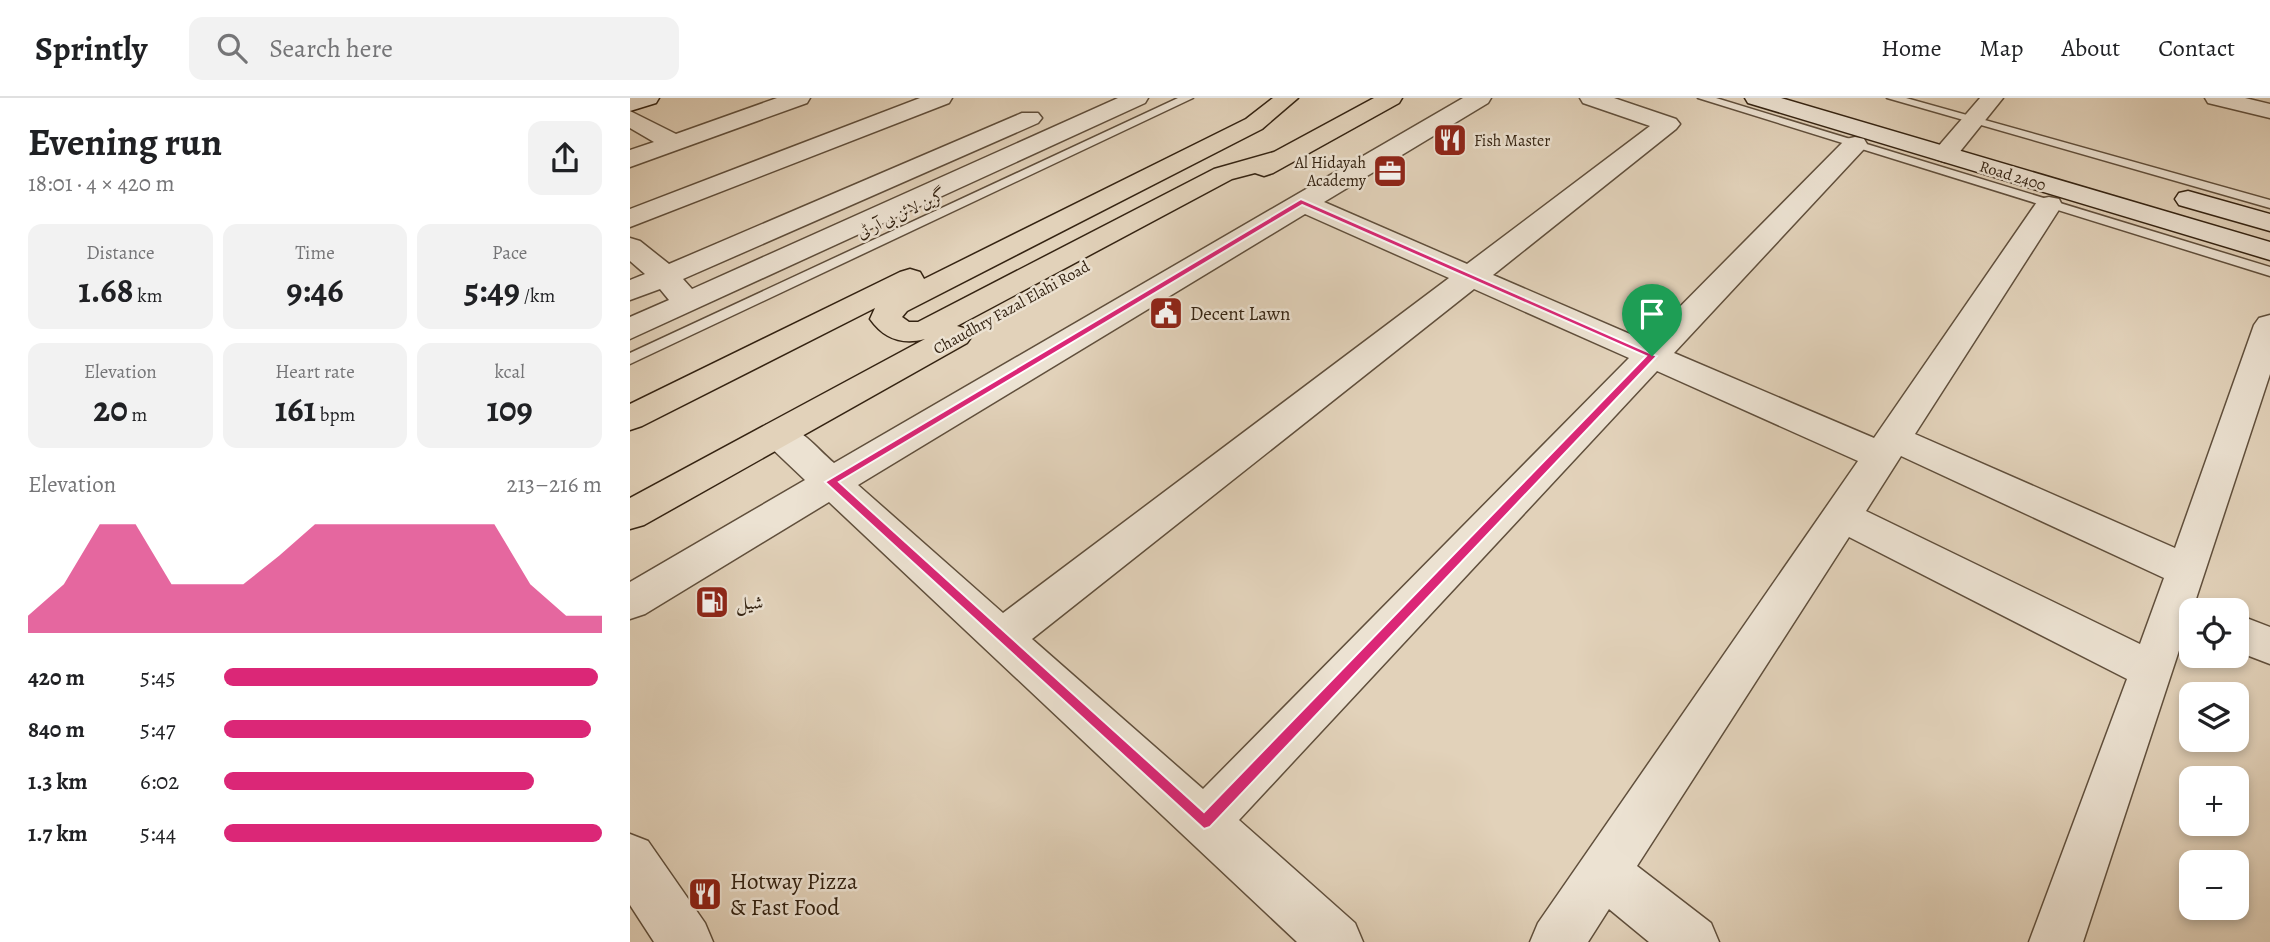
<!DOCTYPE html>
<meta charset="utf-8">
<style>
:root{--surface:#fff;--page:#f2f2f2;--text:#202124;--muted:#757577;--line:#e0e0e0;--accent:#db2777}
body{margin:0;font-family:Alegreya,Amiri,serif;background:var(--page);color:var(--text);height:100vh;display:flex;flex-direction:column;font-size:26px;white-space:nowrap}
*{box-sizing:border-box;margin:0}
p{font-size:23px;color:var(--muted)}
.icon{flex:none;width:38px;height:38px;fill:none;stroke:currentColor;stroke-width:2;stroke-linecap:round;stroke-linejoin:round}
.map{position:relative;flex:1;overflow:hidden}
.drawer{display:flex;flex-direction:column;background:var(--surface);width:630px}
.drawer>*{flex:none}
.fabs{position:absolute;left:1549px;top:500px;display:grid;gap:14px}
.fabs a{display:grid;place-items:center;width:70px;height:70px;border-radius:14px;background:var(--surface);box-shadow:0 4px 10px #0003;font-size:35px}
.pin{position:absolute;display:grid;place-items:center;width:60px;height:60px;color:#fff;margin:-72px -30px;border-radius:50% 50% 50% 0;rotate:-45deg;box-shadow:0 0 7px #0007}
.pin .icon{rotate:45deg}
.round{display:grid;place-items:center;flex:none;width:74px;height:74px;border-radius:14px;background:var(--page)}
.headline{display:flex;align-items:center;justify-content:space-between;height:119px;padding:0 28px}
h1{font-size:38px;font-weight:600;line-height:52px}
.figures{display:grid;grid-template-columns:repeat(3,1fr);gap:10px;height:119px;padding:7px 28px}
.figures div{display:grid;align-content:center;border-radius:14px;background:var(--page);text-align:center}
.figures b{font-size:35px;font-weight:600}
.figures small{font-size:19px;font-weight:400}
.figures p{font-size:19px}
.chart{height:196px;padding:14px 28px}
.chart p{display:flex;justify-content:space-between}
.chart svg{width:100%;height:126px;margin-top:7px;fill:var(--accent);opacity:.7}
ul{padding:0 28px;list-style:none;font-size:23px}
li{display:grid;grid-template-columns:112px 84px 1fr;align-items:center;height:52px}
li i{height:18px;border-radius:9px;background:var(--accent)}
header{display:flex;align-items:center;gap:42px;box-sizing:border-box;height:98px;padding:0 35px;background:var(--surface);border-bottom:2px solid var(--line)}
header strong{font-size:33px}
nav{display:flex;gap:38px;margin-inline-start:auto;font-size:24px}
.search{width:490px;height:63px;background:var(--page);display:flex;align-items:center;gap:18px;box-sizing:border-box;padding:0 24px;border-radius:14px;color:var(--muted);font-size:26px}
main{display:flex;flex:1;min-height:0}
.map>svg:first-child{display:block}
.lines{fill:none;stroke-linecap:round;stroke-linejoin:round}
.lane-casing{stroke:#604f3c;stroke-width:3}
.street-casing{stroke:#604f3c;stroke-width:3}
.secondary-casing{stroke:#342312;stroke-width:3}
.primary-casing{stroke:#342312;stroke-width:3}
.lane{fill:#ece2d2;fill-rule:evenodd}
.street{fill:#ece2d2;fill-rule:evenodd}
.secondary{fill:#ece2d2;fill-rule:evenodd}
.primary{fill:#e2d2ba;fill-rule:evenodd}
.route{fill:#db2777;stroke:#fff;stroke-width:2;fill-rule:evenodd}
.labels{text-anchor:middle;stroke-width:5;stroke-linejoin:round;paint-order:stroke}
.far-poi-label{font-size:16px;fill:#342312;stroke:#ece2d2;text-anchor:start}
.far-street-label{font-size:16px;fill:#342312;stroke:#ece2d2}
.poi-label{font-size:19px;fill:#342312;stroke:#ece2d2;text-anchor:start}
.near-poi-label{font-size:23px;fill:#342312;stroke:#ece2d2;text-anchor:start}
</style>
<header>
<strong>Sprintly</strong>
<div class="search"><svg class="icon" aria-label="search" viewBox="0 0 24 24"><circle cx="10" cy="10" r="6"/><path d="M15 15l6 6"/></svg>Search here</div>
<nav><a>Home</a><a>Map</a><a>About</a><a>Contact</a></nav>
</header>
<main>
<section class="drawer">
<div class="headline"><div><h1>Evening run</h1><p>18:01 · 4 × 420 m</p></div><a class="round"><svg class="icon" aria-label="share" viewBox="0 0 24 24"><path d="M12 15V3M7 8l5-5 5 5M5 13v7h14v-7"/></svg></a></div>
<div class="figures">
<div><p>Distance</p><b>1.68<small> km</small></b></div>
<div><p>Time</p><b>9:46</b></div>
<div><p>Pace</p><b>5:49<small> /km</small></b></div>
</div>
<div class="figures">
<div><p>Elevation</p><b>20<small> m</small></b></div>
<div><p>Heart rate</p><b>161<small> bpm</small></b></div>
<div><p>kcal</p><b>109</b></div>
</div>
<div class="chart"><p><span>Elevation</span>213–216 m</p>
<svg viewBox="0 0 160 44" preserveAspectRatio="none"><path d="M0 44V38L10 27L20 6L30 6L40 27L50 27L60 27L70 17L80 6L90 6L100 6L110 6L120 6L130 6L140 27L150 38L160 38V44z"/></svg>
</div>
<ul>
<li><b>420 m</b>5:45<i style="width:99%"></i></li>
<li><b>840 m</b>5:47<i style="width:97%"></i></li>
<li><b>1.3 km</b>6:02<i style="width:82%"></i></li>
<li><b>1.7 km</b>5:44<i style="width:100%"></i></li>
</ul>
</section>
<div class="map">
<svg width="1640" height="844" viewBox="0 0 1640 844">
<rect width="100%" height="100%" fill="#e2d2ba"/>
<filter id="stains"><feTurbulence type="fractalNoise" baseFrequency=".00286" numOctaves="4"/><feColorMatrix values="0 0 0 0 .2 0 0 0 0 .09 0 0 0 0 .02 0 0 0 .5 -.17"/></filter>
<radialGradient id="worn" r=".72"><stop offset=".6" stop-color="#630" stop-opacity="0"/><stop offset="1" stop-color="#630" stop-opacity=".3"/></radialGradient>
<g class="lines">
<g class="lane-casing">
<path id="lane" d="M548,0h15l-563,266v-11z
M1068,0h18l554,169v9z
M1257,0h19l364,102v8z"/>
</g>
<g class="street-casing">
<path id="street" d="M147,0h33l-3,5 -177,64v-17l24,-8 -24,-14v-17l46,23z
M290,0h32l-3,5 -319,124v-18z
M488,0h30l-3,5 -515,236v-22l39,-17 -9,-11 -30,11v-20l15,-6 -15,-13v-23l10,3 29,23 353,-151h16l4,5 -4,5 -355,156 9,10z
M833,0h28l-3,5 -164,99 143,62 183,-138 -67,-23 -3,-5h34l62,21 4,5 -4,5 -183,146 153,66 200,-202 9,-2 9,2 3,5 -3,5 -190,204 200,85 165,-239 10,-2 10,2 3,6 -147,229 260,114 79,-223 5,-7 11,-3v59l-187,568h-54l98,-263 -278,-142 -212,329 74,57 8,19h-70l-40,-33 -21,33h-58l8,-19 320,-462 -201,-90 -418,449 116,103 8,19h-66l-468,-440 -184,112 -15,5v-37l175,-102 -39,-37 -6,-9 6,-9c28,-8 48,21 68,38zM675,116l144,64 -446,335 -145,-128zM844,191l155,69 -426,431 -171,-150zM1271,358l263,122 -24,66 -274,-133z
M1350,0h23l-49,61 -9,3 -9,-3 -4,-5 4,-5z
M1575,0h40l25,6v14l-62,-15z
M1606,516l34,13v37l-34,-13z
M0,736l18,7 57,82 8,19h-59l-24,-37z"/>
</g>
<g class="secondary-casing">
<path id="secondary" d="M0,0h29l-3,5 -26,8z
M1115,0h36l489,144v18l-522,-157z
M1558,93l82,23v17l-91,-26 -4,-6 4,-6z"/>
</g>
<g class="primary-casing">
<path id="primary" d="M643,0h25l-36,31 -355,182 -5,6 7,5h9l296,-153 60,-17 100,-54h28l-3,5 -126,70 -9,3 -9,-3 -23,6 -275,147 10,3 5,7 -5,7 -323,182 -14,4v-31l295,-159c-23,6 -41,0 -55,-20l5,-11 -233,118 -12,4v-26l270,-132 10,-3 10,3 4,7 322,-160z"/>
</g>
<use href="#lane" class="lane"/>
<use href="#street" class="street"/>
<use href="#secondary" class="secondary"/>
<use href="#primary" class="primary"/>
</g>
<path class="route" d="M671,101l356,157 -447,471 -6,2 -379,-347zM672,107l344,151 -442,456 -365,-330z"/>
<defs>
<g id="restaurant-square" transform="scale(1.75)"><rect x="-9" y="-9" width="18" height="18" rx="4" fill="#8f2418" stroke="#ece2d2"/><path d="M-5-6h1v4h1v-4h1v4h1v-4h1v5L-1.5 .5V6h-2V.5L-5-1ZM5-6V6H3V1.5H1.5Q1.5-4 5-6Z" fill="#fff"/></g>
<g id="office-square" transform="scale(1.75)"><rect x="-9" y="-9" width="18" height="18" rx="4" fill="#8f2418" stroke="#ece2d2"/><path d="M-6-3h4V-5.5h4V-3h4V5H-6ZM-1-4.5V-3h2v-1.5ZM-6 0V1H6V0Z" fill="#fff"/></g>
<g id="civic-square" transform="scale(1.75)"><rect x="-9" y="-9" width="18" height="18" rx="4" fill="#8f2418" stroke="#ece2d2"/><path d="M-.6-6.5H3V-4.5H.6V-3L4-1V1h2V6H-6V1h2V-1L-.6-3ZM-1.2 2.5V6h2.4V2.5Z" fill="#fff"/></g>
<g id="fuel-square" transform="scale(1.75)"><rect x="-9" y="-9" width="18" height="18" rx="4" fill="#8f2418" stroke="#ece2d2"/><path d="M-5.5-6h7V0h2V4h1.3V-2.5L3-4.5l.8-.8L6-3V5H2.5V1h-1V6h-7ZM-4.2-4.7v3.2H.2V-4.7Z" fill="#fff"/></g>
</defs>
<g fill-rule="evenodd">
<use href="#restaurant-square" x="820" y="42"/>
<use href="#office-square" x="760" y="73"/>
<use href="#civic-square" x="536" y="215"/>
<use href="#fuel-square" x="82" y="504"/>
<use href="#restaurant-square" x="75" y="796"/>
</g>
<g class="labels">
<g class="far-poi-label">
<text x="844" y="48">Fish Master</text>
<text x="736" y="70" text-anchor="end">Al Hidayah<tspan x="736" dy="18">Academy</tspan></text>
</g>
<g class="far-street-label">
<text transform="translate(1383 77) rotate(17)" y="6">Road 2400</text>
<text transform="translate(271 115) rotate(-25)" y="6">گرین لائن بی آر ٹی</text>
<text transform="translate(381 209) rotate(-29)" y="6">Chaudhry Fazal Elahi Road</text>
</g>
<g class="poi-label">
<text x="560" y="222">Decent Lawn</text>
<text x="106" y="511">شیل</text>
</g>
<g class="near-poi-label">
<text x="100" y="791">Hotway Pizza<tspan x="100" dy="26">&amp; Fast Food</tspan></text>
</g>
</g>
<rect width="100%" height="100%" filter="url(#stains)"/>
<rect width="100%" height="100%" fill="url(#worn)"/>
</svg>
<div class="fabs">
<a><svg class="icon" aria-label="locate" viewBox="0 0 24 24"><circle cx="12" cy="12" r="6"/><path d="M12 2v4M12 18v4M2 12h4M18 12h4"/></svg></a>
<a><svg class="icon" aria-label="layers" viewBox="0 0 24 24"><path d="M12 4l9 5-9 5-9-5zM3 14l9 5 9-5"/></svg></a>
<a>+</a>
<a>−</a>
</div>
<div class="pin" style="left:1022px;top:258px;background:#1e9e55"><svg class="icon" aria-label="arrive" viewBox="0 0 24 24"><path d="M6 21V4h12l-3 4 3 4H6"/></svg></div>
</div>
</main>
